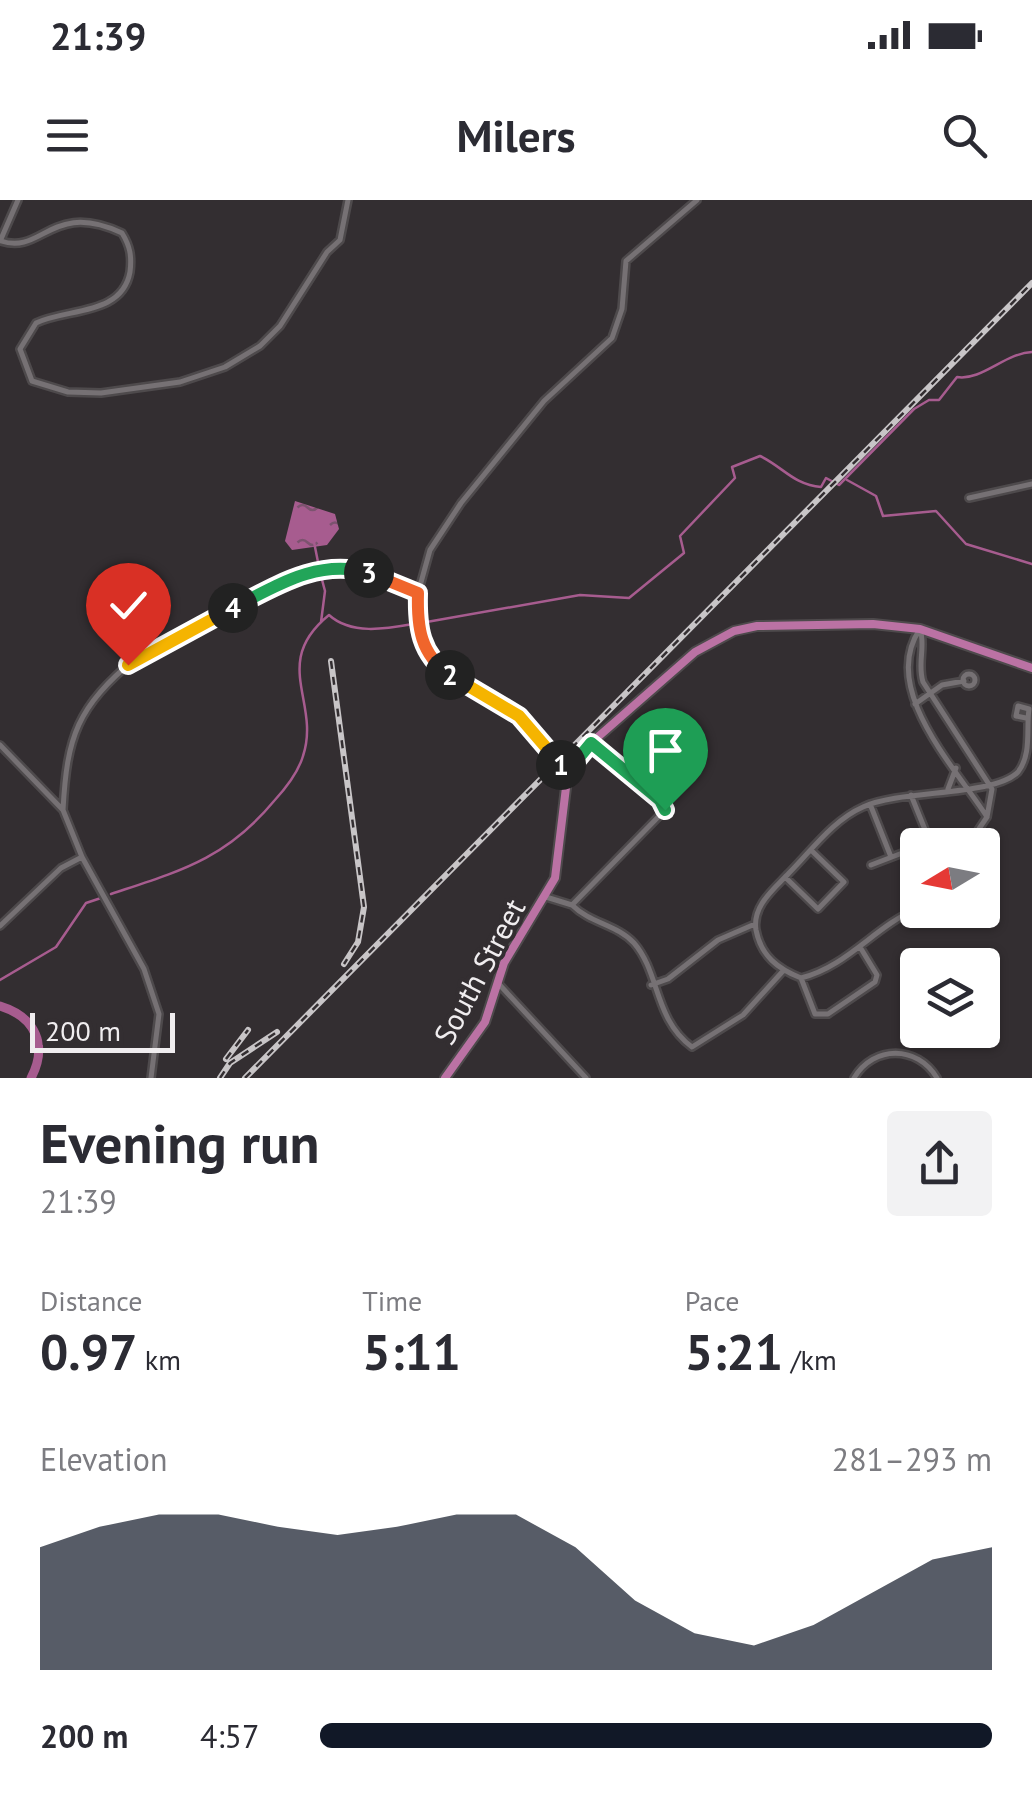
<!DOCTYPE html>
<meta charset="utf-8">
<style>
:root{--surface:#fff;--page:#f2f2f3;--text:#2b2b33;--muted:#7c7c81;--accent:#111827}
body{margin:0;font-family:"PT Sans",sans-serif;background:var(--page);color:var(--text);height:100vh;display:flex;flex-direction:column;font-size:38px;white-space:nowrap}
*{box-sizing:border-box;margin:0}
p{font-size:32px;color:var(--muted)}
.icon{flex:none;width:55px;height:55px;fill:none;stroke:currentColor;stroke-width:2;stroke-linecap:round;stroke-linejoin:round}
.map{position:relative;height:878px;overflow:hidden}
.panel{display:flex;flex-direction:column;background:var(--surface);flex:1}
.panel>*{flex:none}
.needle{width:65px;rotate:260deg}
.buttons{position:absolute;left:900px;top:628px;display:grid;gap:20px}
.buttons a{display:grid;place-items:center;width:100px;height:100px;border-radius:10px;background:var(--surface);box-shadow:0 2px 8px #0004;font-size:50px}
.scale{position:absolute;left:30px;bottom:25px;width:145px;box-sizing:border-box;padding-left:10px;border:5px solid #f0edef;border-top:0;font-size:28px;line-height:35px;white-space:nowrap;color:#f0edef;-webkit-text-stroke:8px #332e31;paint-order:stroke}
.pin{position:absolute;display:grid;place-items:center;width:85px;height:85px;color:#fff;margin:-102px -42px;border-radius:50% 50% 50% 0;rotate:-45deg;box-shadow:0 0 10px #0007}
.pin .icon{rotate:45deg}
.km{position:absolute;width:50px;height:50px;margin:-25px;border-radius:50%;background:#222;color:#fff;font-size:28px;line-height:50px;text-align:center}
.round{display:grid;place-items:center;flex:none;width:105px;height:105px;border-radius:10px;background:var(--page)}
.overview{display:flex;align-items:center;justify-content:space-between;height:170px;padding:0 40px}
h1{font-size:55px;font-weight:600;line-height:75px}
.stats{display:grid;grid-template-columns:repeat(3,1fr);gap:15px;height:170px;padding:10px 40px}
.stats div{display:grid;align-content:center}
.stats b{font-size:50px;font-weight:600}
.stats small{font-size:28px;font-weight:400}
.stats p{font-size:28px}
.chart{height:280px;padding:20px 40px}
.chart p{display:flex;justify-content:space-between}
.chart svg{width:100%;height:180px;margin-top:10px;fill:var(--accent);opacity:.7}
ul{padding:0 40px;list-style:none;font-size:32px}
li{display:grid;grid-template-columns:160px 120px 1fr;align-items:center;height:75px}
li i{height:25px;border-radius:12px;background:var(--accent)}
.status{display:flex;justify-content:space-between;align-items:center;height:70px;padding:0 50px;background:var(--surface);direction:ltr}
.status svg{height:28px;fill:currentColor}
header{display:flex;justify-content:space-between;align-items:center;height:130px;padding:0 40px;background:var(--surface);font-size:45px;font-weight:600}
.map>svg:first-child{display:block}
.water{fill:url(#water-ripples)}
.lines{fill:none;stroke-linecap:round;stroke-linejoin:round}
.stream{stroke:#a75c8f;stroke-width:2.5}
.river{stroke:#a75c8f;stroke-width:9}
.minor-casing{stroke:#4e4a4c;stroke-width:10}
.major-casing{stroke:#4e4a4c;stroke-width:12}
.minor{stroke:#767174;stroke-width:5}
.major{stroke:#bb72a4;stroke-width:8}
.rail-casing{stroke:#c8c5c7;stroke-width:6}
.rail{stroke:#332e31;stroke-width:2.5;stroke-dasharray:8;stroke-linecap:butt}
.split-1-casing{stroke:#fff;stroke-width:20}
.split-2-casing{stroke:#fff;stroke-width:20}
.split-3-casing{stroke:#fff;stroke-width:20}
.split-4-casing{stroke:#fff;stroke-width:20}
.split-5-casing{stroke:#fff;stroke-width:20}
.split-1{stroke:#22a559;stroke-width:12}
.split-2{stroke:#f5b400;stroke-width:12}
.split-3{stroke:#f0652b;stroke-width:12}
.split-4{stroke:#22a559;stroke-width:12}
.split-5{stroke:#f5b400;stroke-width:12}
.labels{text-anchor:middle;stroke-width:8;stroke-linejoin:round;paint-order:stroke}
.street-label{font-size:30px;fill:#f0edef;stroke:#332e31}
</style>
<div class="status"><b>21:39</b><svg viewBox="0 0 49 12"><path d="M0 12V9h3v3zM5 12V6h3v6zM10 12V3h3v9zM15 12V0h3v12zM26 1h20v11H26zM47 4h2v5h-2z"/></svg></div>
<header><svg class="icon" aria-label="menu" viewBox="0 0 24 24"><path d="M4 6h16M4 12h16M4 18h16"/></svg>Milers<svg class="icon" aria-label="search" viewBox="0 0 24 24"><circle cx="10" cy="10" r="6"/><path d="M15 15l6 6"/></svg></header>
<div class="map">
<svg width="1032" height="878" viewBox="0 0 1032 878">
<defs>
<pattern id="water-ripples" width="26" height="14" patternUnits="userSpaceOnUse" patternTransform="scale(2.5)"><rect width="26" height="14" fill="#a75c8f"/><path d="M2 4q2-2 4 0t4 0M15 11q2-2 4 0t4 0" fill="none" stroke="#7c536f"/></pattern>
</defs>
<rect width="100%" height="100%" fill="#332e31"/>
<path class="water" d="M295,301l40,13 4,15 -12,16 -35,5 -7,-9z"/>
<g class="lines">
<path class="stream" d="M847,280l29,16 7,20 53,-5 30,33 66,20
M314,342l5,25
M321,422l4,-31 -4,-15
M421,423l159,-28 49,3 55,-45 -4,-17 55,-58 -3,-11 28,-11c23,11 34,29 61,31l5,-9 13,7 75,-76 15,-9h10l18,-23c25,4 48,-24 75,-25
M111,694c69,-23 115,-35 163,-93 12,-13 24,-28 29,-45 18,-54 -33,-93 26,-141 22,20 56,14 84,9
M0,780l56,-33 30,-44 15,-5"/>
<path class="river" d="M0,806c36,11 48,40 31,72"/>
<g class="minor-casing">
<path id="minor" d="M1,39l17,-39
M1,41c42,14 50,-41 121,-8 8,13 10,23 8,39 -8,44 -63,36 -94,51l-16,26 12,32 36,11 33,1 79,-11 45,-15 35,-21 20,-20 47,-74 13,-12 8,-40
M969,298l63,-14
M920,429c6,17 -3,34 3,53l69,107 -5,28 -19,28
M920,429c-41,60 36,139 67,188
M963 480a6 6 0 1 1 12 0a6 6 0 1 1-12 0Z
M915,504l27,-19 22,-4
M0,545l63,65 19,47 62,112 15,45 -8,64
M568,571l-49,-55 -74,-44 -15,-15 -13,-34 1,-30 12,-43 31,-47 83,-102 68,-63 10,-29 4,-48 71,-61
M948,589l8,-21
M911,595l19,47
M870,604l21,53
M63,610c4,-74 14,-103 73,-152l170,-85 58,-2 52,22
M922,645l28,-11
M871,665l47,-18
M785,677l33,32 26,-27 -32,-31
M546,697l26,8 93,-95 -4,-10 -70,-57
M572,705c18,18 46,20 62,38 26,30 20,76 58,104l51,-32 40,-44
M918,708c-44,19 -70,58 -117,70 -23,-9 -40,-22 -45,-48 -4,-24 18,-41 33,-57 22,-22 44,-53 74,-66 38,-18 130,-10 155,-35 14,-18 8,-43 11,-63l-11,-3 -2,10 10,2
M0,726l61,-58 21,-11
M801,778l14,36h13l47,-32 2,-7 -17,-28
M497,782l89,96
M651,785l17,-6 50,-39 37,-16
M854,878c20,-33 63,-33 83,0"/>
</g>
<g class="major-casing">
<path id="major" d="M445,878l40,-56 19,-59 51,-85 13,-107 23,-28 104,-91 39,-21 23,-5 116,-2 47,5 112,39"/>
</g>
<use href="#minor" class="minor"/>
<use href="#major" class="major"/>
<g class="rail-casing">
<path id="rail" d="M331,461l33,246 -6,35 -14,22
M226,859l22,-29
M220,878l10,-15 47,-31
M245,878l787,-795"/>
</g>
<use href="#rail" class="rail"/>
</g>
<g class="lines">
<g class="split-1-casing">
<path id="split-1" d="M561,565l7,6 23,-28 69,57 5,10"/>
</g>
<g class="split-2-casing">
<path id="split-2" d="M450,475l69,41 42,49"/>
</g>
<g class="split-3-casing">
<path id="split-3" d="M369,373l49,20c-1,34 2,61 32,82"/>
</g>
<g class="split-4-casing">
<path id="split-4" d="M233,408c43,-22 86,-50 136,-35"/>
</g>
<g class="split-5-casing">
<path id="split-5" d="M128,465l105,-57"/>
</g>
<use href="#split-1" class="split-1"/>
<use href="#split-2" class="split-2"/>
<use href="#split-3" class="split-3"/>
<use href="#split-4" class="split-4"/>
<use href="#split-5" class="split-5"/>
</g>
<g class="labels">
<g class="street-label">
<text transform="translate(480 772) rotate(-62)" y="10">South Street</text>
</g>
</g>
</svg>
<div class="buttons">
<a><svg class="needle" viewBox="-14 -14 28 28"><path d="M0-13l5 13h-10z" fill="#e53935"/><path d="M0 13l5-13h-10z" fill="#7c7c81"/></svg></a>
<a><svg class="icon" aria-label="layers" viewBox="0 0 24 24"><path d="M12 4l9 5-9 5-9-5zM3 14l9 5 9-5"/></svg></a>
</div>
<div class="scale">200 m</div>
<div class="pin" style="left:665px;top:610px;background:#1e9e55"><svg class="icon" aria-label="arrive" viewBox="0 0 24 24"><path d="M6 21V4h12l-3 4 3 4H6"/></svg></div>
<div class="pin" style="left:128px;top:465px;background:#d93025"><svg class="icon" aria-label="check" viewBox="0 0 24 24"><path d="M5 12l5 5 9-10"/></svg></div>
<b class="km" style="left:561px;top:565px">1</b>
<b class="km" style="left:450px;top:475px">2</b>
<b class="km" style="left:369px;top:373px">3</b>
<b class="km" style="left:233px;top:408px">4</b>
</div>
<section class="panel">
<div class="overview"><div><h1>Evening run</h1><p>21:39</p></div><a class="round"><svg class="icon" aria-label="share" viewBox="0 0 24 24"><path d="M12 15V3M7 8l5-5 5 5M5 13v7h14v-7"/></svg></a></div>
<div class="stats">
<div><p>Distance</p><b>0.97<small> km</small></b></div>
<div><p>Time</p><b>5:11</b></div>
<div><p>Pace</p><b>5:21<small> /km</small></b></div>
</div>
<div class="chart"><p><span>Elevation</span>281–293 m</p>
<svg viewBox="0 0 160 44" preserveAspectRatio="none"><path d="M0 44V14L10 9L20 6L30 6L40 9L50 11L60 9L70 6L80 6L90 14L100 27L110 35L120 38L130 33L140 25L150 17L160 14V44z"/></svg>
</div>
<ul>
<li><b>200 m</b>4:57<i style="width:100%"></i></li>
</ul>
</section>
